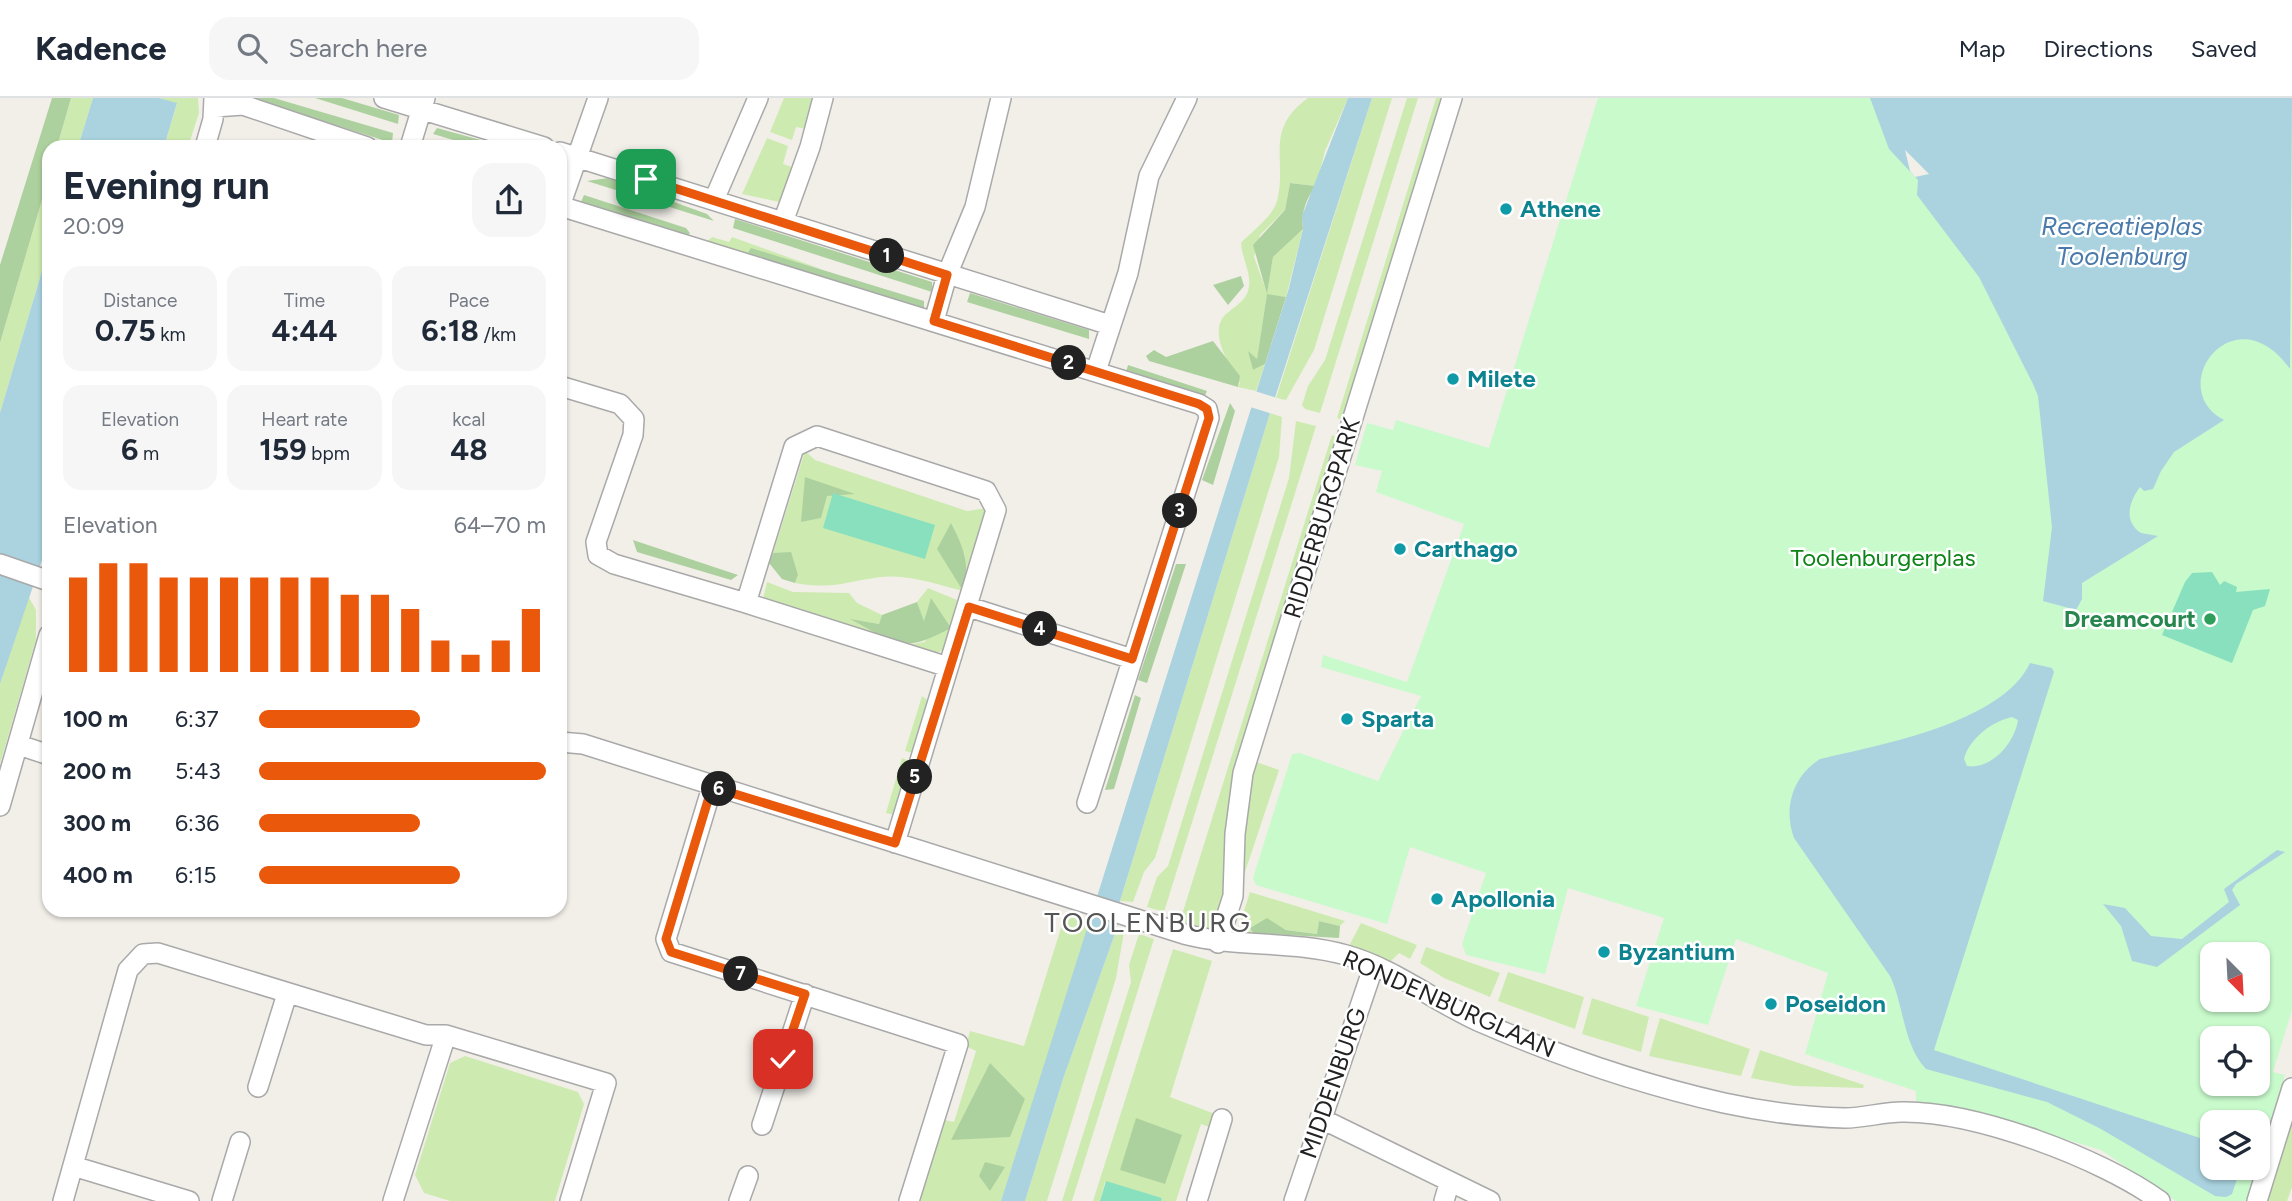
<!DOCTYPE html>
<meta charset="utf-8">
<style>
:root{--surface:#fff;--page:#f6f6f7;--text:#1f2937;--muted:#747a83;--line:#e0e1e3;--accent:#ea580c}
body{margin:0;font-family:Figtree,sans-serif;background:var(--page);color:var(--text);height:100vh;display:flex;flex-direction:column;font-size:26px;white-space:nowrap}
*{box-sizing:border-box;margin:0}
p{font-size:23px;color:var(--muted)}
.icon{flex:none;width:38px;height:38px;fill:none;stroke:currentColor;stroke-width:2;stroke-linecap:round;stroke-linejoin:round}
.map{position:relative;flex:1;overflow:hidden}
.sheet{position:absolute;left:42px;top:42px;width:525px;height:777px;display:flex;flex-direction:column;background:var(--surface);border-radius:21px;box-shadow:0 2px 5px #0004}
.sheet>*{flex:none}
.needle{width:46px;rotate:156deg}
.buttons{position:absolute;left:2200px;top:844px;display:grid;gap:14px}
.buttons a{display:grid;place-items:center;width:70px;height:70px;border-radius:14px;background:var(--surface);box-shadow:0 2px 5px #0004;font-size:35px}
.pin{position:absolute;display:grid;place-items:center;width:60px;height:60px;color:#fff;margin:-30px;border-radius:14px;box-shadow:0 4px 10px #0006}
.km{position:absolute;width:35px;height:35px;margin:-18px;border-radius:50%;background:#222;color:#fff;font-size:19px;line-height:35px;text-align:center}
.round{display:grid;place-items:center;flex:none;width:74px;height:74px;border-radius:21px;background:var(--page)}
.overview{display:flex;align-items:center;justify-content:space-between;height:119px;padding:0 21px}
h1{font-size:38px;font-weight:700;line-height:52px}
.metrics{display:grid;grid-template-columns:repeat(3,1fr);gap:10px;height:119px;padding:7px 21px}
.metrics div{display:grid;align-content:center;border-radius:18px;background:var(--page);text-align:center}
.metrics b{font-size:30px;font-weight:700}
.metrics small{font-size:19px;font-weight:400}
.metrics p{font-size:19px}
.chart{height:196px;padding:14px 21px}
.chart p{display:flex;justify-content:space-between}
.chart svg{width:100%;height:126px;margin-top:7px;stroke:var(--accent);stroke-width:6}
ul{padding:0 21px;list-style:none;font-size:23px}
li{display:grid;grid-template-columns:112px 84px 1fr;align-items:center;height:52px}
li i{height:18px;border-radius:9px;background:var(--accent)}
header{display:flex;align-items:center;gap:42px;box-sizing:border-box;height:98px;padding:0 35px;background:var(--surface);border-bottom:2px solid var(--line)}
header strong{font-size:33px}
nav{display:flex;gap:38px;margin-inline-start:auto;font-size:24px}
.search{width:490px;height:63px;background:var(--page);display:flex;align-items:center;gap:18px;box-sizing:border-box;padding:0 24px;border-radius:21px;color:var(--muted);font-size:26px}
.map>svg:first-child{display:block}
.grass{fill:#cdebb0}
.forest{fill:#add19e}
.park{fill:#c8facc;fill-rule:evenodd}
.pitch{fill:#88e0be}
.water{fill:#aad3df;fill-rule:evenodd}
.pier{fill:#f2efe9}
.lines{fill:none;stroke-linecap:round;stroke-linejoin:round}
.minor-casing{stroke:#a9a9a9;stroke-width:22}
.minor{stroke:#fff;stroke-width:19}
.route-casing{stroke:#fff;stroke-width:14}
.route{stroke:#ea580c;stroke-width:9}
.culture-dot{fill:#0f9aa8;stroke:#fff;stroke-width:2.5}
.leisure-dot{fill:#2e9e5b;stroke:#fff;stroke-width:2.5}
.labels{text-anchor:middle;stroke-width:5;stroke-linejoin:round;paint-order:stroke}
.culture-label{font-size:24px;font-weight:bold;fill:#0d838f;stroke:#fff;text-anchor:start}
.street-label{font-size:24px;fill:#222;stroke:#fff}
.park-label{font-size:24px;fill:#0c8416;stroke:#fff}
.leisure-label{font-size:24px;font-weight:bold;fill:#27864d;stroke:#fff;text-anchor:end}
.water-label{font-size:26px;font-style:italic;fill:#4a7aab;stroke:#fff}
.quarter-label{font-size:28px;letter-spacing:2px;fill:#555;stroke:#fff}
</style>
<header>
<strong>Kadence</strong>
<div class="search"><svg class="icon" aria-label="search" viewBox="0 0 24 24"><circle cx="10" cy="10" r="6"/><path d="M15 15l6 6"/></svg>Search here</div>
<nav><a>Map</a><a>Directions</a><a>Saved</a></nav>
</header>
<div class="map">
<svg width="2292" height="1103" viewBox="0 0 2292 1103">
<rect width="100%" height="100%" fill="#f2efe9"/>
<path class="grass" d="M71,0h22l-15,49h-21z
M159,0h39l1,15 -11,34h-24l13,-43z
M784,0h31l-8,31 -11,-2 -4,13 -22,-8z
M1308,0h40l-23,53 -9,35 -26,-3 -5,27 -25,25 -6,22 13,36 6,-36 30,-28 -17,68 -19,-2 -10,65 -8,-8 4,18 12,-6 -9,27 -18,-4 2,-4c-10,-17 -33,-51 -14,-69 7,-6 19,-13 22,-23 5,-15 -6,-32 -7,-48 12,-13 34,-27 37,-46 8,-40 -13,-68 30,-99z
M1372,0h20l-78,252 -28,50 -10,-2z
M1407,0h11l-98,315 -15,-4 -3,-4 6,-19 17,-26z
M1436,0h11l-100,324 -10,-4z
M767,40l21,8 -5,18 12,4 -11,35 -42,-9z
M49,78v71l-49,166v-70z
M712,139l17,5 3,-5 92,33 -73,-21 -4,5 -45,-8z
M1270,315l12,4 -3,40 -124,401 -11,14 -11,30 -13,-1z
M1296,323l20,5 -152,486 -17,-5 10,-30 11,-11 121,-388z
M1332,337l8,3 -94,304 -18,142 -14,46 -34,-9z
M805,353l10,9 152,51 21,-3 -25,83c-25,-6 -54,-17 -81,-14 -36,4 -47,13 -87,6l3,-8 -25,-22z
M767,484l26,10 56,1 8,10 25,12 -3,9 -26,-4 37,21 -128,-38z
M928,490l29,12 -12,49 -10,5 -35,-8 25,-4 6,-43 -7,23 -7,-20z
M28,498l8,14v30l-36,124v-80z
M922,598l8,6 -17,51 -8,-2z
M902,660l8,3 -15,54 -9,-2z
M1256,664l23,8 -38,114 7,-100z
M1250,794l95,29 -5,5 -21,-5 -1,13 -32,-4 -19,-11 -17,9 3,5 -10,-2 -3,-8z
M1066,814l25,9 -90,280h-82l26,-81 9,2 22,-71 -10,-5 4,-15 54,15z
M1361,825l56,22 -7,14 -11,-6 -10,10 -40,-17z
M1117,830l7,4 -8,46 -69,223h-22l38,-122z
M1139,836l15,5 -82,262h-10l69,-219 -2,-17z
M1426,849l74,26 -10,24 -46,-19 -24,-15z
M1173,851l39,12 -42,136 48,18 -4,14 -13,-5 -25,77h-15l1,-3 -57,-16 -5,19h-7z
M1508,874l76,25 -9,32 -77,-28z
M1592,900l57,19 -8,35 -59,-18z
M1660,920l90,31 -9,27 -92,-20z
M1760,952l104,35 -1,3 -69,-2 -43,-8z
M465,958l113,36 6,12 -29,97h-105l-26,-8 -9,-18 35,-112z
M2292,1023v66l-5,14h-20z"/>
<path class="forest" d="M52,0h19l-14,49h-8v29l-49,167v-78z
M251,0h23l119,35 -1,10z
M315,0h27l57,17 -1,9z
M437,30l69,19h-29l-44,-13z
M608,80l99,36 7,7 -127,-40z
M1290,85l26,3c-10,13 -15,26 -13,43l-30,28 -6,37 19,3 -21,67 -12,6 -5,-19 9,8 10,-65 -14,-49 32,-35z
M584,97l102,33 4,5 -5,5 -104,-36z
M735,121l197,63v10l-199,-64z
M751,150l173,53v9l-177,-56z
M1241,178l3,10 -16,19 -15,-20z
M970,195l119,37v9l-122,-37z
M1213,243l27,35 -2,11 -89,-26 -3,-5 8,-6 12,7z
M1128,267l79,26 -3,7 -78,-26z
M1230,305l5,8 -22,74 -11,-5z
M805,379l50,17 -28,2 -6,22 -20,4z
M951,425c12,23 20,42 12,68l-26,-42z
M633,442l105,35 -7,5 -94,-28z
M791,454l7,23 -3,8 -13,-4 -13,-16 4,-10z
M1176,466h10l-39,119 -9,-3z
M931,500l20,30c-51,27 -54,16 -101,-9l29,5 3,-9 35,-13 7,19z
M1135,597l6,3 -27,91 -9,1z
M1267,820l19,12 31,4 2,-13 21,5 -1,12 -86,-5 -3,-5z
M990,965l35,36 -15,38 -59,3z
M1136,1020l46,17 -17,49 -45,-14z
M985,1064l20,5 -15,24 -11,-15z"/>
<path class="park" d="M1598,0h694v912l-19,62 12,3 -27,89v-42h-46v45h45l-11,34h-70l-75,-51 -126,-38 -59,-10v-11l-111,-37 23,-81 -92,-34 -28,86 -72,-19 28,-88 -96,-30 -23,86 -79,-19 -4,-11 24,-71 -76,-26 -23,77 -131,-39 -3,-7 39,-124 8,-1 78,28 43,-85 -100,-29 2,-12 84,27 57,-158 -88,-32 6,-21 -27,-6 12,-42 26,7 3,-10 93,28zM2212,856h46v45h-46zM2212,940h46v45h-46z"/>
<path class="pitch" d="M833,395l102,32 -10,34 -102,-31z
M2212,474l8,13 4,-4 13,6 -1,5 34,-3 -5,17 -12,4 -21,53 -70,-28 23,-53 7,-9z
M1106,1083l56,17 -1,3h-61z"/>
<path class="water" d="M93,0h66l18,5 -13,44h-86z
M1348,0h24l-102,315 -150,488 -3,27 -54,151 -38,122h-24l288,-913 14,-59 -1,-13z
M1870,0h422l-2,271c-56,-78 -127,19 -66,51l-50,32 -13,19 -8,18 -9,2 -4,-4c-11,15 -17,34 1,46l17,3 -76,47v16l-6,11 -33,-9 9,-74 -14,-131 -5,-12 -54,-107 -62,-82 1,-15 -29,-31z
M49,149v292l-49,145v-271z
M2030,565l22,5 2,4 -120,378 278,92v25h29l-9,27 -6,3 -11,-1 -114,-67 -54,-27 -121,-33c-23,-24 -22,-64 -36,-93l-96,-138c-11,-30 -1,-62 26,-79 60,-14 182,-36 210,-96zM2012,619l6,3c-3,22 -26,50 -51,46l-3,-7c5,-20 28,-38 48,-42z
M2277,752l8,2 -49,32 -4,6 8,15 -83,62 -25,-6 -11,-35 -18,-22 22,4 26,28 31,3 47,-37 -5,-13z"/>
<path class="pier" d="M1905,52l24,24 -14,3 -5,-6z
M1252,292l28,9 -7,15 -26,-8z"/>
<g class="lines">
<g class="minor-casing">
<path id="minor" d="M384,0l160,49
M215,9l28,-2 124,42
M205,49l8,-28 1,-21
M410,49l15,-49
M560,54l550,173
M714,102l44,-102
M560,108l639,198 8,5 2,9 -122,385
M560,108l38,-108
M783,124l27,-75 13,-49
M934,223l13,-46 28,-68 26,-109
M1096,273l32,-98 21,-97 38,-78
M560,288l60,18 14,15 -1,16 -37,107 2,13 16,9 132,39
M0,466l49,17
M969,509l163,52
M560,644l23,2 601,190c54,14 108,6 162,21 47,13 88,46 132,66 78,34 162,63 246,82 37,8 82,14 121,15 19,0 38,-6 57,-6 73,-1 199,46 258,89
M19,647l30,10
M712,689l-46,152 5,13 287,92 -49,157
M0,708l49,-171
M895,745l101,-333 -10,-19 -169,-55 -23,11 -48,156 202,64
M1218,845l15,-47 2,-62 8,-61 209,-675
M258,989l29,-93
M1320,1020l170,83
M762,1027l43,-131
M73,1068l116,35
M63,1103l65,-231 15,-16 15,-1 268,82h20l160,48 -36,118
M222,1103l18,-59
M393,1103l53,-166
M739,1103l9,-25
M1197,1103l25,-82
M1294,1103l80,-236
M1444,1103l5,-17
M2257,1103l35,-113"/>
</g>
<use href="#minor" class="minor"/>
</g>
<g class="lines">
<g class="route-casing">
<path id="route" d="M646,81l301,96 -13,46 265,83 8,5 2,9 -77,241 -163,-52 -74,236 -183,-56 -46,152 5,13 134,42 -22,65"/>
</g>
<use href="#route" class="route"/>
</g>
<g class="culture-dot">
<circle cx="1506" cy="111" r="7"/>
<circle cx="1453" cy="281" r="7"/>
<circle cx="1400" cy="451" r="7"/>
<circle cx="1347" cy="621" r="7"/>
<circle cx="1437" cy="801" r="7"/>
<circle cx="1604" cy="854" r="7"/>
<circle cx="1771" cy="906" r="7"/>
</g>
<circle class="leisure-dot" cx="2210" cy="521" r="7"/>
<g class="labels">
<g class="culture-label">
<text x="1520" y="119">Athene</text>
<text x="1467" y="289">Milete</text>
<text x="1414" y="459">Carthago</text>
<text x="1361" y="629">Sparta</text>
<text x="1451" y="809">Apollonia</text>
<text x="1618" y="862">Byzantium</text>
<text x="1785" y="914">Poseidon</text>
</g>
<g class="street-label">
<text transform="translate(1322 420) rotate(-73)" y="8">RIDDERBURGPARK</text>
<text transform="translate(1449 906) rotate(24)" y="8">RONDENBURGLAAN</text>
<text transform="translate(1333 985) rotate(-71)" y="8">MIDDENBURG</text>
</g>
<g class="park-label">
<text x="1883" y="468">Toolenburgerplas</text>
</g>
<g class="leisure-label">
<text x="2196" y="529">Dreamcourt</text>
</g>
<g class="water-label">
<text x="2122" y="137">Recreatieplas<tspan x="2122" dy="30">Toolenburg</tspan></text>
</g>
<g class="quarter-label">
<text x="1148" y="834">TOOLENBURG</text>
</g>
</g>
</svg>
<div class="buttons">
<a><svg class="needle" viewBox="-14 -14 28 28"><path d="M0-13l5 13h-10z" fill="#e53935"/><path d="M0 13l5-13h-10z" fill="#747a83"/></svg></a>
<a><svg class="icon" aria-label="locate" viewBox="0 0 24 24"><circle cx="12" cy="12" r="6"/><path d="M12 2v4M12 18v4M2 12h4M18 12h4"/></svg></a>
<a><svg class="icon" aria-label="layers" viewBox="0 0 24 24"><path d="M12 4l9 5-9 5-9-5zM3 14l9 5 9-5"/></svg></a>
</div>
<div class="pin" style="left:646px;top:81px;background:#1e9e55"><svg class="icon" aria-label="arrive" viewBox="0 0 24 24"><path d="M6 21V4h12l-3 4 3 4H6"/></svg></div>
<div class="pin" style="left:783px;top:961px;background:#d93025"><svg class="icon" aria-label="check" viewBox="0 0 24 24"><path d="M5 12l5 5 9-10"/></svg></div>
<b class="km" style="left:887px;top:158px">1</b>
<b class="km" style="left:1069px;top:265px">2</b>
<b class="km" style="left:1180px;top:413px">3</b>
<b class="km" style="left:1040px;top:531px">4</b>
<b class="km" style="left:915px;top:679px">5</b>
<b class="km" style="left:719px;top:691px">6</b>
<b class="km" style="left:741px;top:876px">7</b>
<section class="sheet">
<div class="overview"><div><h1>Evening run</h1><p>20:09</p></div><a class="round"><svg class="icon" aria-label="share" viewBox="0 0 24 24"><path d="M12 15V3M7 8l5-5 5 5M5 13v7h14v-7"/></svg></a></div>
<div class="metrics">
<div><p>Distance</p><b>0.75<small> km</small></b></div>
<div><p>Time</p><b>4:44</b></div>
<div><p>Pace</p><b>6:18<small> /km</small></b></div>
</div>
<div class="metrics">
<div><p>Elevation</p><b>6<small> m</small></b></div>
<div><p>Heart rate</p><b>159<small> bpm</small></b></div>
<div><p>kcal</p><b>48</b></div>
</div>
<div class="chart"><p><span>Elevation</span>64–70 m</p>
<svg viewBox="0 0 160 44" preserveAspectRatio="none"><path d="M5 44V11M15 44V6M25 44V6M35 44V11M45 44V11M55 44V11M65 44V11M75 44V11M85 44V11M95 44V17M105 44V17M115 44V22M125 44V33M135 44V38M145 44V33M155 44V22"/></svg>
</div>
<ul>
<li><b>100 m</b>6:37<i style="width:56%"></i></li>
<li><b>200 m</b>5:43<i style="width:100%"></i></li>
<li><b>300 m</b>6:36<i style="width:56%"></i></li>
<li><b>400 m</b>6:15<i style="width:70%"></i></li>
</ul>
</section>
</div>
